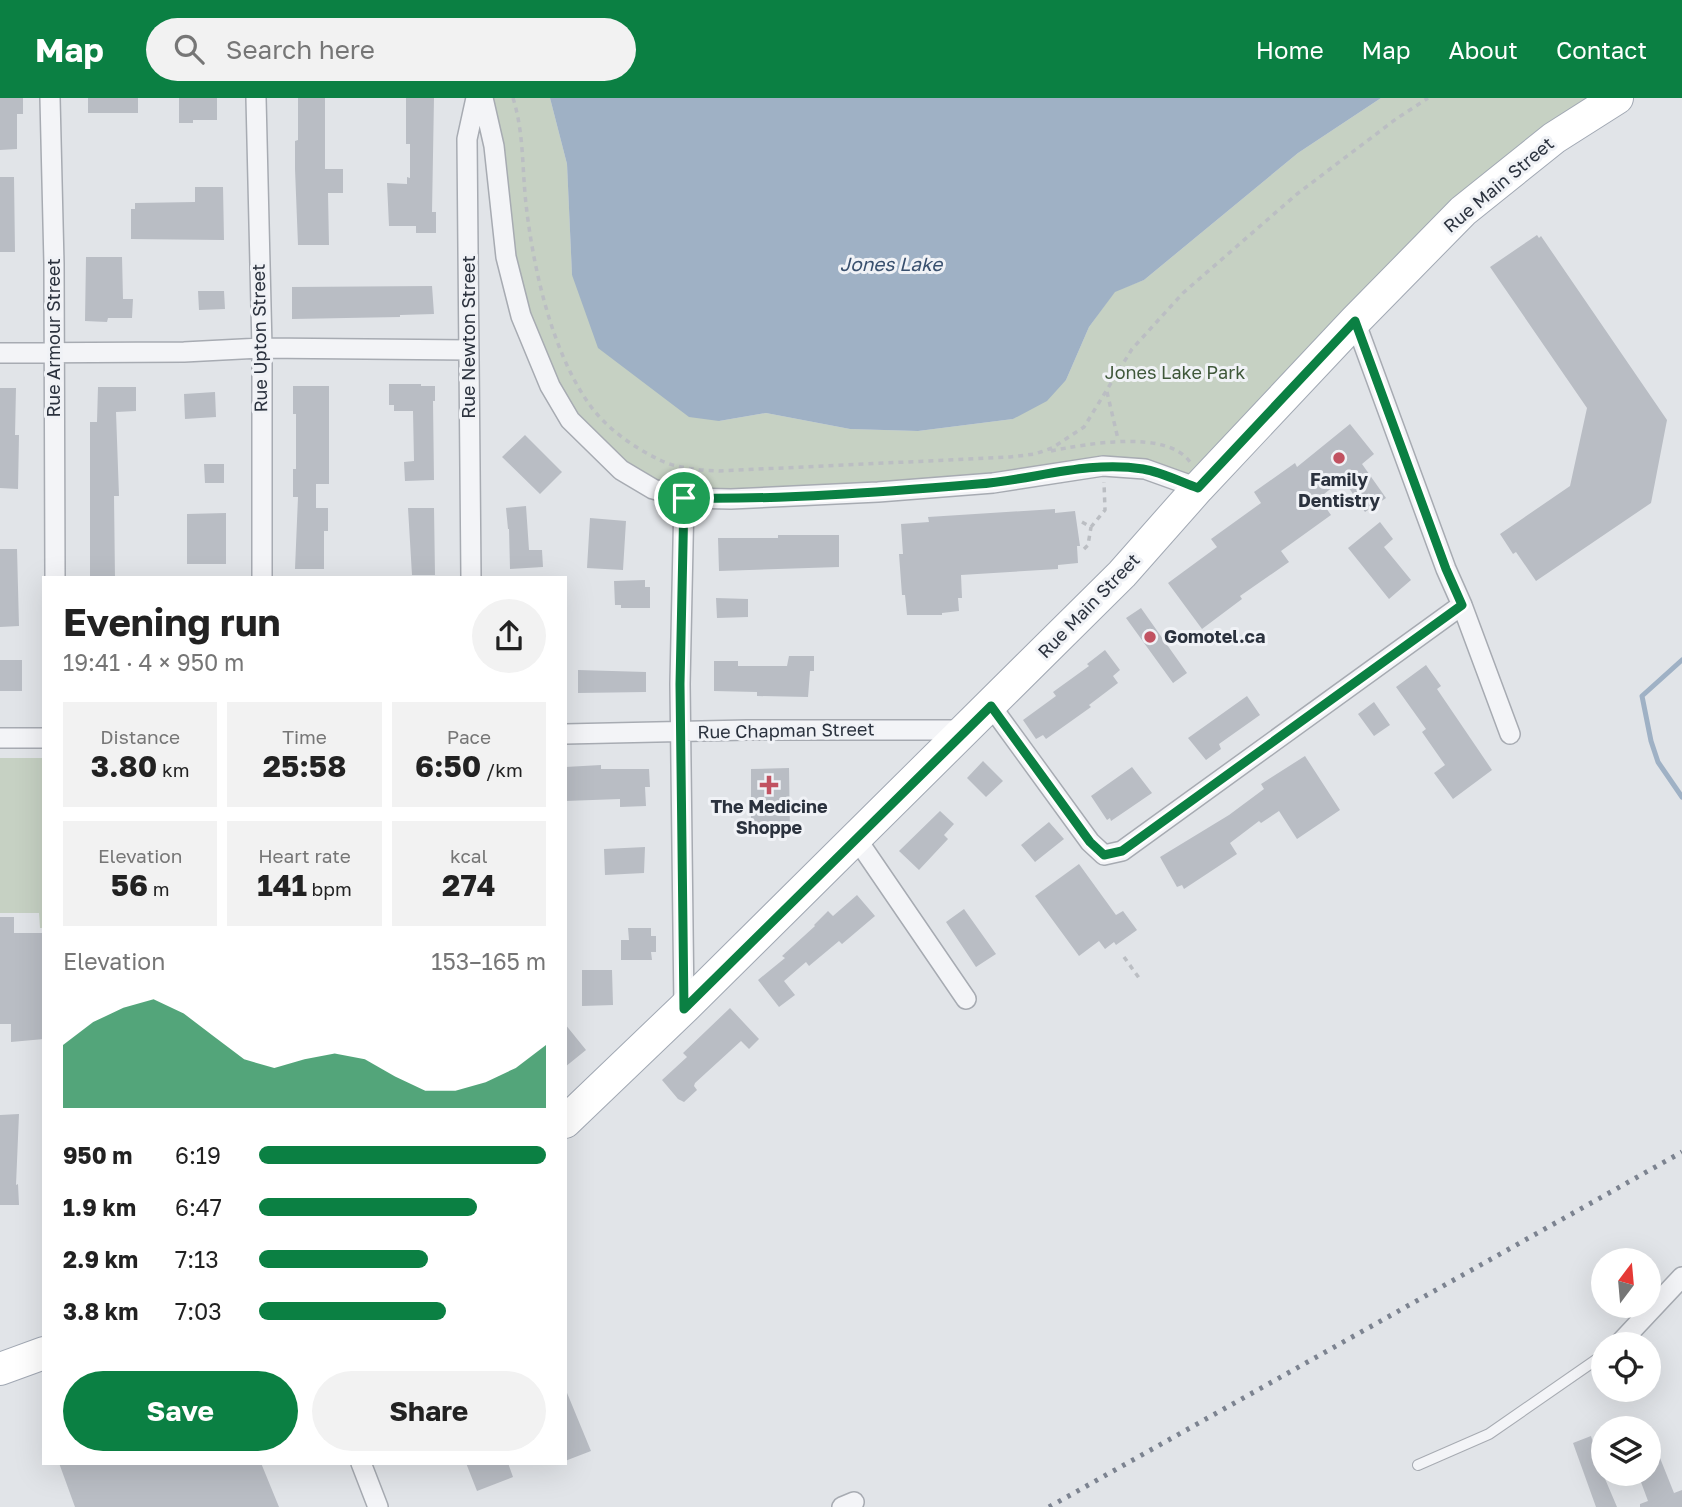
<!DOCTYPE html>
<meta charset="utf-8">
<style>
:root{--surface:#fff;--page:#f2f2f2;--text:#222;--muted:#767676;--accent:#0b8043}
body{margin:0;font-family:"Golos Text",sans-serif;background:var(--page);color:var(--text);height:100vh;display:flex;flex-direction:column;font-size:26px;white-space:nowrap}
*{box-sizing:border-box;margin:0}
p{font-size:23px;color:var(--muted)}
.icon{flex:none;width:38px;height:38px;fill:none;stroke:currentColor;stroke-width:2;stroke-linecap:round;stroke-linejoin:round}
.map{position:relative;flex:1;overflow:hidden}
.sheet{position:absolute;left:42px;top:478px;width:525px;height:889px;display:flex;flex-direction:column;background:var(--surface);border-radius:0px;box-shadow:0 7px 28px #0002}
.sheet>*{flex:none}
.needle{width:46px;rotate:16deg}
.controls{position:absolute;left:1591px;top:1150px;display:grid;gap:14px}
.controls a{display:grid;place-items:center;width:70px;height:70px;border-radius:50%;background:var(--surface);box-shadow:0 7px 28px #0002;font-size:35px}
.pin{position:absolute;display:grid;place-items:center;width:60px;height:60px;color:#fff;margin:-30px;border:4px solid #fff;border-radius:50%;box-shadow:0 2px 7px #0007}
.round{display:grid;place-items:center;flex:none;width:74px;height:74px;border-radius:37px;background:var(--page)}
.headline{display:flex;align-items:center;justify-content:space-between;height:119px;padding:0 21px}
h1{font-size:38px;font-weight:700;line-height:52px}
.metrics{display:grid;grid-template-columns:repeat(3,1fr);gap:10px;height:119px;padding:7px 21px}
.metrics div{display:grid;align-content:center;border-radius:0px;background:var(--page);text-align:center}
.metrics b{font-size:30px;font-weight:700}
.metrics small{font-size:19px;font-weight:400}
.metrics p{font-size:19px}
.chart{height:196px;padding:14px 21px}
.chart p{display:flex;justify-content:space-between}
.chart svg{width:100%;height:126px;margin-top:7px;fill:var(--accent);opacity:.7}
.cta{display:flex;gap:14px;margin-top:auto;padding:14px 21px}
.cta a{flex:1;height:80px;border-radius:42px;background:var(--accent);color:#fff;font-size:28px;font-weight:700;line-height:80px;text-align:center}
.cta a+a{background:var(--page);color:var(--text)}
ul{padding:0 21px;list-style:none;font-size:23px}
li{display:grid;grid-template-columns:112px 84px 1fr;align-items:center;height:52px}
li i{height:18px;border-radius:9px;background:var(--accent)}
header{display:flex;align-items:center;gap:42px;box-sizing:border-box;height:98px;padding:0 35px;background:var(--accent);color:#fff}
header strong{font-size:33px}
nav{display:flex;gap:38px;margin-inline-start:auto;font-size:24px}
.search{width:490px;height:63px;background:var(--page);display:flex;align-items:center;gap:18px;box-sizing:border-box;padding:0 24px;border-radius:38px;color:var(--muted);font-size:26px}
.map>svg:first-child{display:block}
.green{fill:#c6d1c3}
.water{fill:#9fb1c5}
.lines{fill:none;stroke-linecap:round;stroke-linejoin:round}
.stream{stroke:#9fb1c5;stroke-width:5}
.building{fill:#b9bdc4}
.service-casing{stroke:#a7abb2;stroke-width:12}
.minor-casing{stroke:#a7abb2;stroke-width:22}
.primary-casing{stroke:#a1a8b3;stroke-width:34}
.path{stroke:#bbbec3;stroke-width:3.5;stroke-dasharray:5 5;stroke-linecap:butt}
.service{stroke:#f3f4f7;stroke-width:10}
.minor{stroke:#f3f4f7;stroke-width:19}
.primary{stroke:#fff;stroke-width:32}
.rail{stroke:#7c8390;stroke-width:5;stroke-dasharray:3.5 7;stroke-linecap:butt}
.route-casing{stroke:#fff;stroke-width:14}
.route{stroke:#0b8043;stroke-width:9}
.poi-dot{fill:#c15261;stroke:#f0f2f6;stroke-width:2.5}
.labels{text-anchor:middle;stroke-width:6;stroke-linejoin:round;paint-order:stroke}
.street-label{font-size:18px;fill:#2b323e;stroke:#f0f2f6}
.park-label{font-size:18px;fill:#3f583a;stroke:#f0f2f6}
.poi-label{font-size:18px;font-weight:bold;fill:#2b323e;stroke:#f0f2f6}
.water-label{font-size:19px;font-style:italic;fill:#39506e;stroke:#f0f2f6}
</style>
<header>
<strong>Map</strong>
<div class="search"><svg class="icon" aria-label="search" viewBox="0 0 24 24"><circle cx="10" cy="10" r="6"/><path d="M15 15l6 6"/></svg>Search here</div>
<nav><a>Home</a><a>Map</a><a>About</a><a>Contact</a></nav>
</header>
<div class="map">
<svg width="1682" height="1409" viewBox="0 0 1682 1409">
<rect width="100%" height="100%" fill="#e1e4e8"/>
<path class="green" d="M483,0h67l17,66 5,111 147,146 47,-8 84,16 68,2 95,-12 53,-39 23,-53 26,-36 29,-11 154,-127 83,-55h236l-63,40 -356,350 -53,-19 -267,23 -225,-3 -83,-69 -49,-105z
M0,660h44v170h-4l-1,-15h-39z"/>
<path class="water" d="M550,0h831l-83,55 -154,127 -29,12 -26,35 -23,53 -19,21 -34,18 -95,12 -68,-2 -84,-16 -47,8 -30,-4 -91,-69 -26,-73 -5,-111z"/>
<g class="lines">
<path class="stream" d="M1682,562l-40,36 9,45 7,21 24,35"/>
</g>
<path class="building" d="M0,0h23v16h-6v35l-17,1z
M88,0h50v15h-50z
M179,0h38v22h-24v3h-14z
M298,0h27v71h18v24h-15l1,52h-31l-3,-76v-28l3,-1z
M406,0h28l-2,114h4v21h-20v-7h-27l-2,-43 20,1v-7l3,1v-34h-4z
M0,79h14l1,75h-15z
M195,89h28l1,53 -93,-1v-30h4v-6l60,-1z
M1537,137l2,3 2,-2 126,184 -16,83 -115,78 -20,-29 -3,2 -13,-20 70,-48 17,-78 -97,-141z
M86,159h36l1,42h10l-1,19h-24l-1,4 -22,-1z
M432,188l2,28 -34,1v2l-108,2v-32z
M198,193h26l1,18 -26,1z
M389,286h32v2h14v15h-2l1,79 -29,1 -1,-19 10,-1 -1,-50h-19v-6h-5z
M293,288h36v98h-13v24h12v23h-4v38h-29l3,-72h-5v-28h3v-55h-3z
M98,289h38v24l-20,1 3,84h-5l1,82h-25v-156h7z
M0,290h16l-1,47h4l-1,54 -18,-1z
M215,294l1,25 -31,2 -1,-25z
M1350,326l24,30 -12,10 24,34 -21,14 -22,-33 -24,19 12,17 -50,36 8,11 -49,34 2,3 -40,30 -34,-46 49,-36 -6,-8 50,-36 -7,-11 41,-29 2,4z
M525,337l37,37 -22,22 -38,-37z
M204,366h20v19h-19z
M526,408l3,44h13l1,17 -33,2 -1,-40h-1l-2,-21z
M408,410h26l1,67h-23z
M1055,411v4l20,-2 5,35h-3l1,17 -20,2v4l-97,6 1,23h-4l1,13 -17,2v2h-35l-2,-20h-3l-3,-41h4l-2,-30 28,-2 -1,-5z
M226,415v51h-39v-50z
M590,420l36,3 -3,49 -36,-2z
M1380,424l13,17 -9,8 27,33 -22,19 -41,-51z
M778,437h61v32l-120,4 -1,-33h60z
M0,451h17l2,77 -19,1z
M645,482v7h5v21h-29v-3h-6l-1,-24z
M716,500l32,1v18l-31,1z
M1141,510l46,65 -14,10 -47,-65z
M1105,552l15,20 -7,6 5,7 -29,22 2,2 -45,32 -3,-4 -7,4 -13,-19 33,-24 -3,-4 36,-26 -2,-2z
M789,558h25v15h-4l-2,26 -51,-1v-4l-43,-1v-30h24v5h49z
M0,562h22v31h-22z
M1426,567l15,21 -4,3 55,81 -39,29 -19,-26 11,-8 -23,-33 4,-3 -30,-42z
M578,572l68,2v20l-68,1z
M1247,598l13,19 -41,29 2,5 -15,11 -18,-22z
M1374,604l16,23 -16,11 -16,-22z
M1305,658l35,54 -43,29 -18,-28 -18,12 -2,-2 -29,22 7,11 -53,35 -2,-4 -5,2 -17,-30 69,-42 35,-26 -3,-5z
M983,663l20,20 -17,16 -19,-19z
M601,667v4h48l1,18h-5l1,19 -26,1v-8l-55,2v-34z
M1132,669l20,26 -41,28 -1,-3 -3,2 -16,-24z
M789,670l1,66h-39v-65z
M940,713l14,13 -10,11 4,4 -29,31 -20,-19z
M1049,724l15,17 -29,23 -14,-17z
M645,749l-1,26 -39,2 -1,-26z
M1079,766l37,51 7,-4 14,19 -21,15 -2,-3 -9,7 -6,-8 -20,15 -44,-60z
M857,797l18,21 -33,28 -3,-3 -30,25 -3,-4 -22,19 11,14 -16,12 -21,-27 27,-22 -3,-2 33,-30 -1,-1 14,-14 5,5z
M964,811l32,45 -20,13 -30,-45z
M0,819h14v16h30v106l-33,3v-18h-11z
M628,830h23v8h5v16h-5l1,8h-31v-20h8z
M582,872h30l1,35 -31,1z
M730,910l29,31 -10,10 -8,-8 -46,42 -1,3 3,4 -13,12 -6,-3 -16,-19 25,-23 -4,-4z
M565,926l21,26 -21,17z
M19,1016l-3,71 2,-1 1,21h-19v-90z
M565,1290l26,63 -26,10z
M1648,1330l26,65 8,-3v17h-42v-3l8,-3 -10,-27h10z
M1591,1338l12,38 14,33h-21l-23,-64z
M59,1365h202l18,44h-204z
M466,1365h42l5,14 -36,14z"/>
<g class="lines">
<g class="service-casing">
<path id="service" d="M1418,1367l71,-31 114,-79"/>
</g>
<g class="minor-casing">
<path id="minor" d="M50,0l4,166 1,314
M256,0l6,250v230
M483,0l11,48 12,111 15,59 29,70 20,34 51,50 32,19 31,9 47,1 147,-7 115,-9 110,-17 42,3 53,19
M1355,223l91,248 16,36 48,129
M0,255l184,-1 78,-4 207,2
M684,400l-4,186 4,324
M471,480l-4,-439 9,-41
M991,608l99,136 14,13 18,-4 340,-246
M565,636l182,-4h218
M0,640h44
M856,740l110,161
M1619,1246l63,-67
M361,1365l17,44
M842,1409l12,-5"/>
</g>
<g class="primary-casing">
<path id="primary" d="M565,1024l119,-114 438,-434 76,-86 157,-167 108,-110 91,-73 63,-40
M0,1271l44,-16"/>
</g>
<path class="path" d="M513,0c11,35 9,70 13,106 7,63 25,144 61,197 17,26 47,47 75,60 18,8 38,9 57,10l291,-14 25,-3 17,-6 32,-21 48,-78 51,-56 114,-99 99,-75 32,-21
M1107,294l11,47
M1051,353c34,-7 116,-22 139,11
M1082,424l9,5 14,-17 -1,-28
M1084,451l4,-4 3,-18
M1124,859l15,21"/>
<use href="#service" class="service"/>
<use href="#minor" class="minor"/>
<use href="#primary" class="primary"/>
<path class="rail" d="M1049,1409l633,-355"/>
</g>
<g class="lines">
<g class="route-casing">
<path id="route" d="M1355,223l91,248 16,36 -340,246 -18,4 -14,-13 -99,-136 -307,303 -4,-325 4,-186c98,2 197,-6 294,-14 55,-4 109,-24 165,-15 18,3 38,13 55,19z"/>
</g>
<use href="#route" class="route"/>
</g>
<g class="poi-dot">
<circle cx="1339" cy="360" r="7"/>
<circle cx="1150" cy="539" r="7"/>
<path d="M765.5 676.5h7v7h7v7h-7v7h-7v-7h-7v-7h7z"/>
</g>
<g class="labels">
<g class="street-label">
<text transform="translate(1499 87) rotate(-40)" y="6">Rue Main Street</text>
<text transform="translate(469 239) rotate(-90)" y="6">Rue Newton Street</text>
<text transform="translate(54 240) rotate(-90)" y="6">Rue Armour Street</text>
<text transform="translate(260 240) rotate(-91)" y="6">Rue Upton Street</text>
<text transform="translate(1089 508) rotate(-46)" y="6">Rue Main Street</text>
<text transform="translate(786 633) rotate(-1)" y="6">Rue Chapman Street</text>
</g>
<g class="park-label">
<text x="1175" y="281">Jones Lake Park</text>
</g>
<g class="poi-label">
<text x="1339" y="388">Family<tspan x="1339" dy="21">Dentistry</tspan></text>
<text x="1164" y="545" text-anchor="start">Gomotel.ca</text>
<text x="769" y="715">The Medicine<tspan x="769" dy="21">Shoppe</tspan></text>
</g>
<g class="water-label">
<text x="891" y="173">Jones Lake</text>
</g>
</g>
</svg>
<div class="controls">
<a><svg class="needle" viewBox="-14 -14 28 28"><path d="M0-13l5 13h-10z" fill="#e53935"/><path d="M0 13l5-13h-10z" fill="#767676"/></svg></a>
<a><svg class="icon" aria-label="locate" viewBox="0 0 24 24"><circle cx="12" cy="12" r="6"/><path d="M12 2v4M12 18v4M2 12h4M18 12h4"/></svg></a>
<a><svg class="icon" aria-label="layers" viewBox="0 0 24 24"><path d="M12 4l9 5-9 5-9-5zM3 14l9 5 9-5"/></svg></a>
</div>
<div class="pin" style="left:684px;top:400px;background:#1e9e55"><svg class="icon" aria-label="arrive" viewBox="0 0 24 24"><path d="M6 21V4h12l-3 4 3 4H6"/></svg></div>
<section class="sheet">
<div class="headline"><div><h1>Evening run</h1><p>19:41 · 4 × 950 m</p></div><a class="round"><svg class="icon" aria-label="share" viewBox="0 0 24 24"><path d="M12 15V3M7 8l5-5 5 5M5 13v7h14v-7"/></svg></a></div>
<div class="metrics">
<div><p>Distance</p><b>3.80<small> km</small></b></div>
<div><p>Time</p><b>25:58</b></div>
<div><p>Pace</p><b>6:50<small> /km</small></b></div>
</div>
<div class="metrics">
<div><p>Elevation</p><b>56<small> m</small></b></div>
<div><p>Heart rate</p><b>141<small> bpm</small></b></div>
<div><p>kcal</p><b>274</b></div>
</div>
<div class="chart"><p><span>Elevation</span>153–165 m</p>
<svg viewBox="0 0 160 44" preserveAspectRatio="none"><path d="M0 44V22L10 14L20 9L30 6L40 11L50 19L60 27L70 30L80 27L90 25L100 27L110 33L120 38L130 38L140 35L150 30L160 22V44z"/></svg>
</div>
<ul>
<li><b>950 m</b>6:19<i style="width:100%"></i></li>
<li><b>1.9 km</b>6:47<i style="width:76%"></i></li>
<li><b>2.9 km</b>7:13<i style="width:59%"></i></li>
<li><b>3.8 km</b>7:03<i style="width:65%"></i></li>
</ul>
<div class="cta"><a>Save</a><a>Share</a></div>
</section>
</div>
